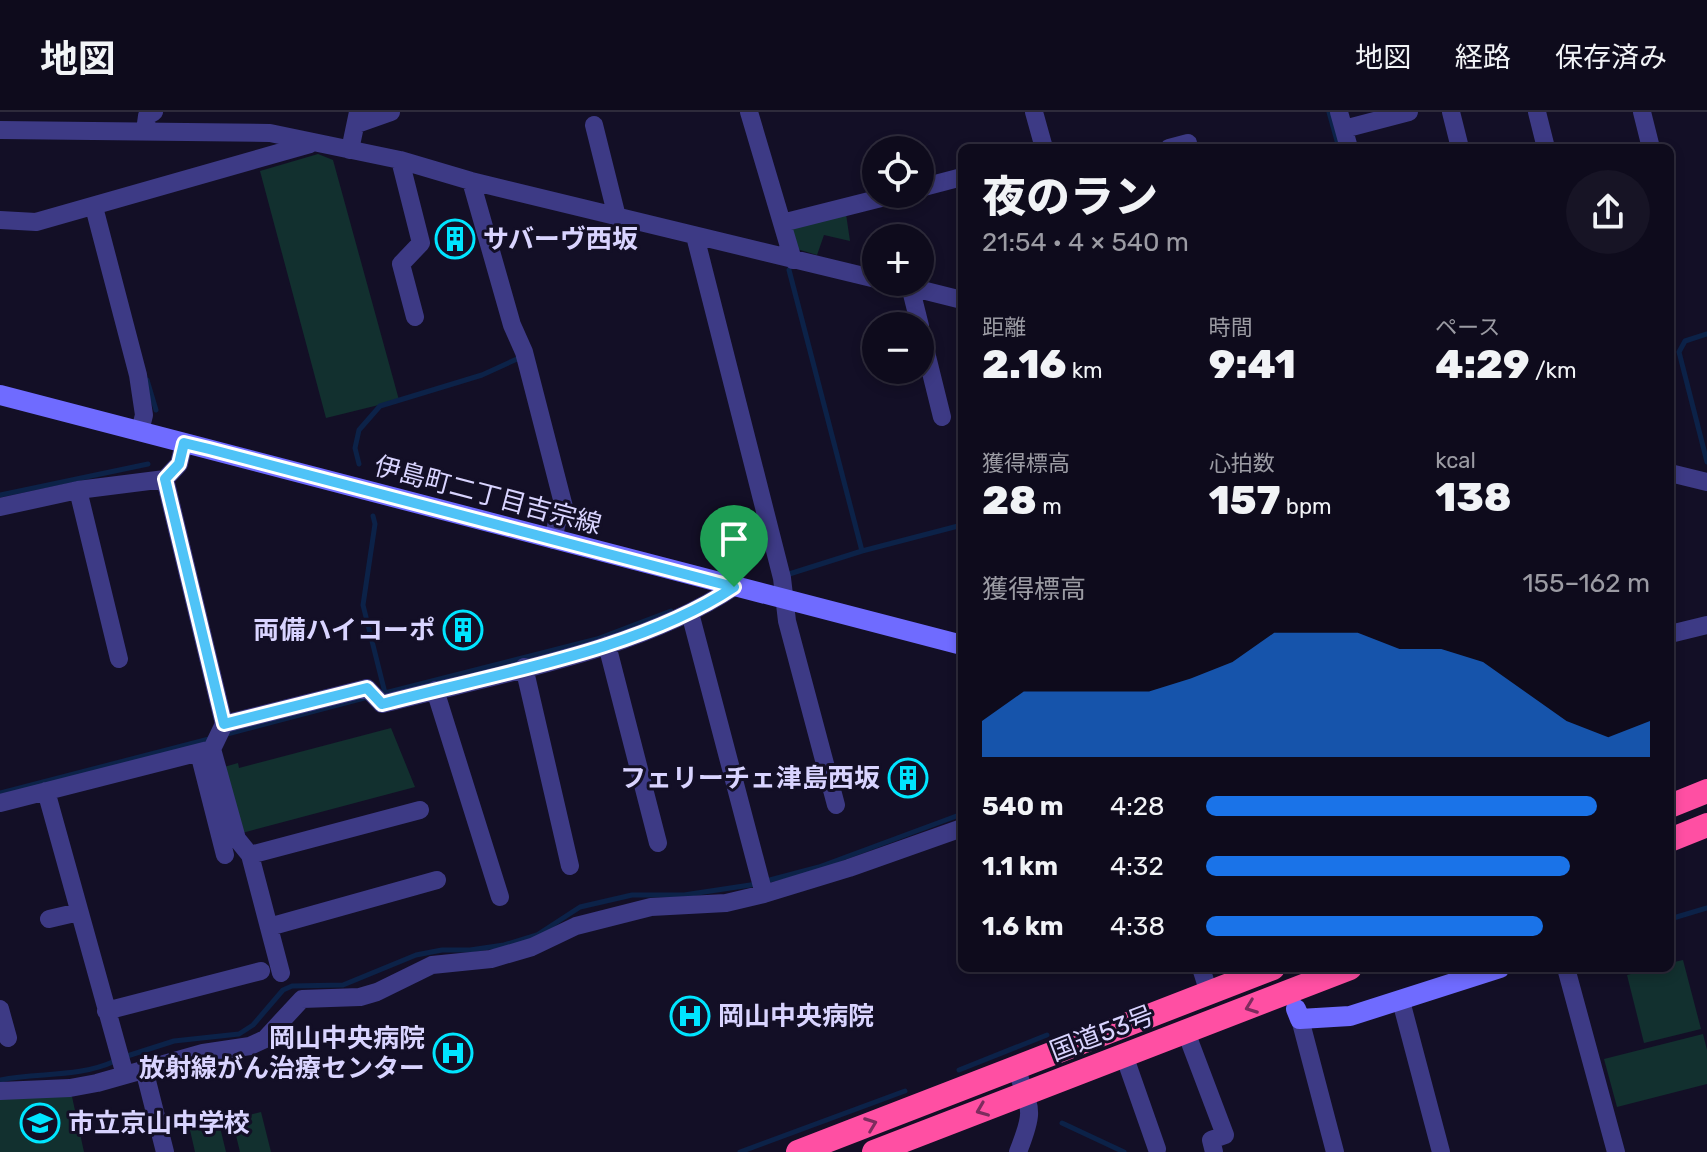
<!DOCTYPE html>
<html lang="ja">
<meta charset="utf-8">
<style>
:root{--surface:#0e0b1c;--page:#171425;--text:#f1f3f6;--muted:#9b9ba3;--line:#2e2b3b;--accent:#1a73e8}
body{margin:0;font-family:Rubik,"Noto Sans JP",sans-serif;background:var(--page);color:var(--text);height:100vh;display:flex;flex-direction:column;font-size:30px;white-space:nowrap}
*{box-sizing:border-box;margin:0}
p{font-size:26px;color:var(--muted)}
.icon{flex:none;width:44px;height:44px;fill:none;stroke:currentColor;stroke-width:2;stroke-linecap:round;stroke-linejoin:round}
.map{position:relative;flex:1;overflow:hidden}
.panel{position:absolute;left:958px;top:32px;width:716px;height:828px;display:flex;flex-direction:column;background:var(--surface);border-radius:12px;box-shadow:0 4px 12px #0003,0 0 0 2px var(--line)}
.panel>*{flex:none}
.controls{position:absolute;left:862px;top:24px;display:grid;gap:16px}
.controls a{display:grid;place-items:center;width:72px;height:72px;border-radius:50%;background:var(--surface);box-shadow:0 4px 12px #0003,0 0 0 2px var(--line);font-size:40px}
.pin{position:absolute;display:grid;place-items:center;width:68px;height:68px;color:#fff;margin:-82px -34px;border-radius:50% 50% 50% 0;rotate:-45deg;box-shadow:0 0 8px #0007}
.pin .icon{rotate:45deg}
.round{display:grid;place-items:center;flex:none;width:84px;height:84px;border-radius:42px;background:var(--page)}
.head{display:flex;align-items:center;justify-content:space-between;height:136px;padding:0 24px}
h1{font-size:44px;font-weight:800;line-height:60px}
.stats{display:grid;grid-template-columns:repeat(3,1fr);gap:12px;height:136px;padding:8px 24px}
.stats div{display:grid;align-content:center}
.stats b{font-size:40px;font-weight:800}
.stats small{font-size:22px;font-weight:400}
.stats p{font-size:22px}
.chart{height:224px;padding:16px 24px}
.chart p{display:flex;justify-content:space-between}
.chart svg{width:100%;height:144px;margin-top:8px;fill:var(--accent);opacity:.7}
ul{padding:0 24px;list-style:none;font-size:26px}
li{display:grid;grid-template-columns:128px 96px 1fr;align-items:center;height:60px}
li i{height:20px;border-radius:10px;background:var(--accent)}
header{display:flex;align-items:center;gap:48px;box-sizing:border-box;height:112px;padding:0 40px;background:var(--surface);border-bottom:2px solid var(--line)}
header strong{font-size:38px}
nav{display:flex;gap:44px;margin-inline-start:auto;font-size:28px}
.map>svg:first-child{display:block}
.green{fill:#12302f}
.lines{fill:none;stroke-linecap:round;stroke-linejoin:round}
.stream{stroke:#0c2248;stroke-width:5}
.street{stroke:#3d3a85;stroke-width:18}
.secondary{stroke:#6f6bff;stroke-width:20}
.highway{stroke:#ff4fa3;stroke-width:24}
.oneway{stroke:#7d2c5e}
.route-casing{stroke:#fff;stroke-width:16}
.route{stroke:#4fc3f7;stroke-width:10}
.labels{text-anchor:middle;stroke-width:6;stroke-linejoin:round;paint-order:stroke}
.poi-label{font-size:26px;font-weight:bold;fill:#d9d4ff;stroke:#130f26;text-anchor:start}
.street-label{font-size:26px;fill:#d9d4ff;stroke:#130f26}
</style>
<header>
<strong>地図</strong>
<nav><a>地図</a><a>経路</a><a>保存済み</a></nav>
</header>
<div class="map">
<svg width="1707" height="1040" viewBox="0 0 1707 1040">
<rect width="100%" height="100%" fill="#130f26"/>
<path class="green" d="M318,42l15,6 66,240 -73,18 -66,-247z
M846,102l4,27 -26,-6 -7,20 -20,-6 -6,-21z
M391,616l24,59 -173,46 -18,-66 14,-4 1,5z
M1683,848l18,69 -57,14 -17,-68 26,-7h17v-5z
M1703,922l4,16v34l-90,23 -13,-48z
M71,980l13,60h-84v-57z
M261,1000l10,40h-31l-8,-33z
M219,1011l7,29h-31l-5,-22z"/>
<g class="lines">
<path class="stream" d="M1329,0l10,36
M789,158l73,281
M1707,222l-22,7 -6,11 28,110
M147,268l9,30
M359,352l-4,-16 4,-18 21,-24 102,-31 35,-16
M0,383l148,-31
M373,404l2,8 -12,81 22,88
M786,463l76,-24 100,-26
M377,583l220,-56 74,-28
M223,623l145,-38
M0,681l213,-55
M766,769l53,-14 143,-53
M1670,807l37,-11
M1451,861l14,-5
M124,945l50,-16 65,-7 14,-9 30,-35 9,-4 51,-1 73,-30 26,-5h28l34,-5 33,-10 43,-28 52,-12h52l73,-11
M959,958l88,-35
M0,968c39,-8 78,-2 115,-19
M1062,1011l62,29
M740,1040l165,-61"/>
<path class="street" d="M749,0l44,148
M1034,0l10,36
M1339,0l10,36
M1451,0l9,36
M1537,0l9,36
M1642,0l9,36
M357,12l34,-12
M594,13l23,92
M1344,17l65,-17
M0,18l270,3 130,27 71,21 405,98
M145,19l2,-15 7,-4
M1169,36l19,-5
M350,38l8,-38
M400,48l21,83 -20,21 14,53
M471,69l41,144 12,27 41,159 -8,11 -4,18
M920,76l42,-11
M94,95l44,168 6,40 -4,16
M0,108l36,2 274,-78
M782,111l115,-29
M695,124l87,342 5,43 49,184
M890,170l72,18
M910,174l10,40
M920,216l22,89
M184,331l-5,21 -14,15 59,245 143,-36 15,16c112,-29 256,-53 352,-117
M1670,361l37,9
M78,378l41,169
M0,395l78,-17 87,-11
M690,501l74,281
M1670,522l37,-9
M607,533l51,198
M524,555l46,199
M435,578l65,207
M212,637l25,90 13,16 170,-45
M199,641l26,102
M46,679l79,284
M0,691l212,-54 12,-25
M250,743l31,118
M49,807l30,-7
M269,815l168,-47
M1201,856l8,25
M1566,856l50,184
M1401,889l40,151
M0,897l8,29
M106,899l155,-40
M1300,907l35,133
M1186,920l39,103 -14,5 3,12
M1124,943l33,94
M1016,956c15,43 19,41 2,84
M144,957l21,83
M0,979l70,-3 27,-5 106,-30 47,-7 15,-7 37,-40 58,-2 17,-5 55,-27 59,-6 41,-12 44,-21 75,-19 75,-4 38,-9 85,-26 113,-40"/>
<path class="secondary" d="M0,283l962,250
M1296,897l4,10 50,-3 150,-48"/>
<path class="highway" d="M1670,694l37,-15
M1670,728l37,-15
M798,1040l475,-184
M874,1040l476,-184"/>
</g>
<defs><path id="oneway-chevron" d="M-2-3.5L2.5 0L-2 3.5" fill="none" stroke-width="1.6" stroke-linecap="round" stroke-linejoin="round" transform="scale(2)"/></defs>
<g class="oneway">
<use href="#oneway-chevron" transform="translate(1251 895) rotate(159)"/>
<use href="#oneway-chevron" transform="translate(982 998) rotate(158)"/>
<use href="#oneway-chevron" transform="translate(871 1012) rotate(-21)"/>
</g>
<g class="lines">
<g class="route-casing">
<path id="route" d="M184,331l25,6 525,138c-96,64 -240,87 -352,117l-15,-16 -143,36 -59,-245 14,-15z"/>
</g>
<use href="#route" class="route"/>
</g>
<defs>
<g id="building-ring" transform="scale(2)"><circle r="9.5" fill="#130f26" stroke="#00e5ff" stroke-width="1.5"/><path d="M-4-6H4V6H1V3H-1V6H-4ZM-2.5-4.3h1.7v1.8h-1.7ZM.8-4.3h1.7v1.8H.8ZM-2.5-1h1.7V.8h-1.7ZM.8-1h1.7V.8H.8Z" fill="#00e5ff"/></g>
<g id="hospital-ring" transform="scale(2)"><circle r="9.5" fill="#130f26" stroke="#00e5ff" stroke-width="1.5"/><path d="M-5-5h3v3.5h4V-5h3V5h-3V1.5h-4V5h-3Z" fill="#00e5ff"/></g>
<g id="school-ring" transform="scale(2)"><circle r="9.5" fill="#130f26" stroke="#00e5ff" stroke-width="1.5"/><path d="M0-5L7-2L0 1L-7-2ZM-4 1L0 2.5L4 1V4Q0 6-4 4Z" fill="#00e5ff"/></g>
</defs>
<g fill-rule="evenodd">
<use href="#building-ring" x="455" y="127"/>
<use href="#building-ring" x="463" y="518"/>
<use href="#building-ring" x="908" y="666"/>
<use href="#hospital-ring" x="690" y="904"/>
<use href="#hospital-ring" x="453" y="941"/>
<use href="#school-ring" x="40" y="1011"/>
</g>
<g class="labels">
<g class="poi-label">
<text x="483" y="136">サバーヴ西坂</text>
<text x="435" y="527" text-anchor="end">両備ハイコーポ</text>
<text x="880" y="675" text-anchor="end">フェリーチェ津島西坂</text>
<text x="718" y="913">岡山中央病院</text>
<text x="425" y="935" text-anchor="end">岡山中央病院<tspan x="425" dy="30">放射線がん治療センター</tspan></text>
<text x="68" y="1020">市立京山中学校</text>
</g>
<g class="street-label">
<text transform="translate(488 383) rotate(15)" y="9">伊島町二丁目吉宗線</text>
<text transform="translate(1102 921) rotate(-21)" y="9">国道53号</text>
</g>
</g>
</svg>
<div class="controls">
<a><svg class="icon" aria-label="locate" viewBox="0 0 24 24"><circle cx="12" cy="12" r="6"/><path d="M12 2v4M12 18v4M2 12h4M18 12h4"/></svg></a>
<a>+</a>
<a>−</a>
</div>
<div class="pin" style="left:734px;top:475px;background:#1e9e55"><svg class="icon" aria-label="arrive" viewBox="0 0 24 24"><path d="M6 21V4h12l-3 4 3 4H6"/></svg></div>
<section class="panel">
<div class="head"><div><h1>夜のラン</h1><p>21:54 · 4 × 540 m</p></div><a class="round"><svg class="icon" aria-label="share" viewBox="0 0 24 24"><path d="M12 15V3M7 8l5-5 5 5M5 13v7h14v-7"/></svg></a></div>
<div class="stats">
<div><p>距離</p><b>2.16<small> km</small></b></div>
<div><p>時間</p><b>9:41</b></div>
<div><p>ペース</p><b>4:29<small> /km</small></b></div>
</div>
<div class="stats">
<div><p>獲得標高</p><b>28<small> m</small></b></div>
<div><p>心拍数</p><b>157<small> bpm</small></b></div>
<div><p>kcal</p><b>138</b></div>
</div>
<div class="chart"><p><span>獲得標高</span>155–162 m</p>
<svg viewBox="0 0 160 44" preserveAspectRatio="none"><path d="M0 44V33L10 24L20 24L30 24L40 24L50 20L60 15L70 6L80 6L90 6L100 11L110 11L120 15L130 24L140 33L150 38L160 33V44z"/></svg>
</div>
<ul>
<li><b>540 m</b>4:28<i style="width:88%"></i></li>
<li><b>1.1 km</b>4:32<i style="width:82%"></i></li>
<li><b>1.6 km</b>4:38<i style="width:76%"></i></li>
</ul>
</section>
</div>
